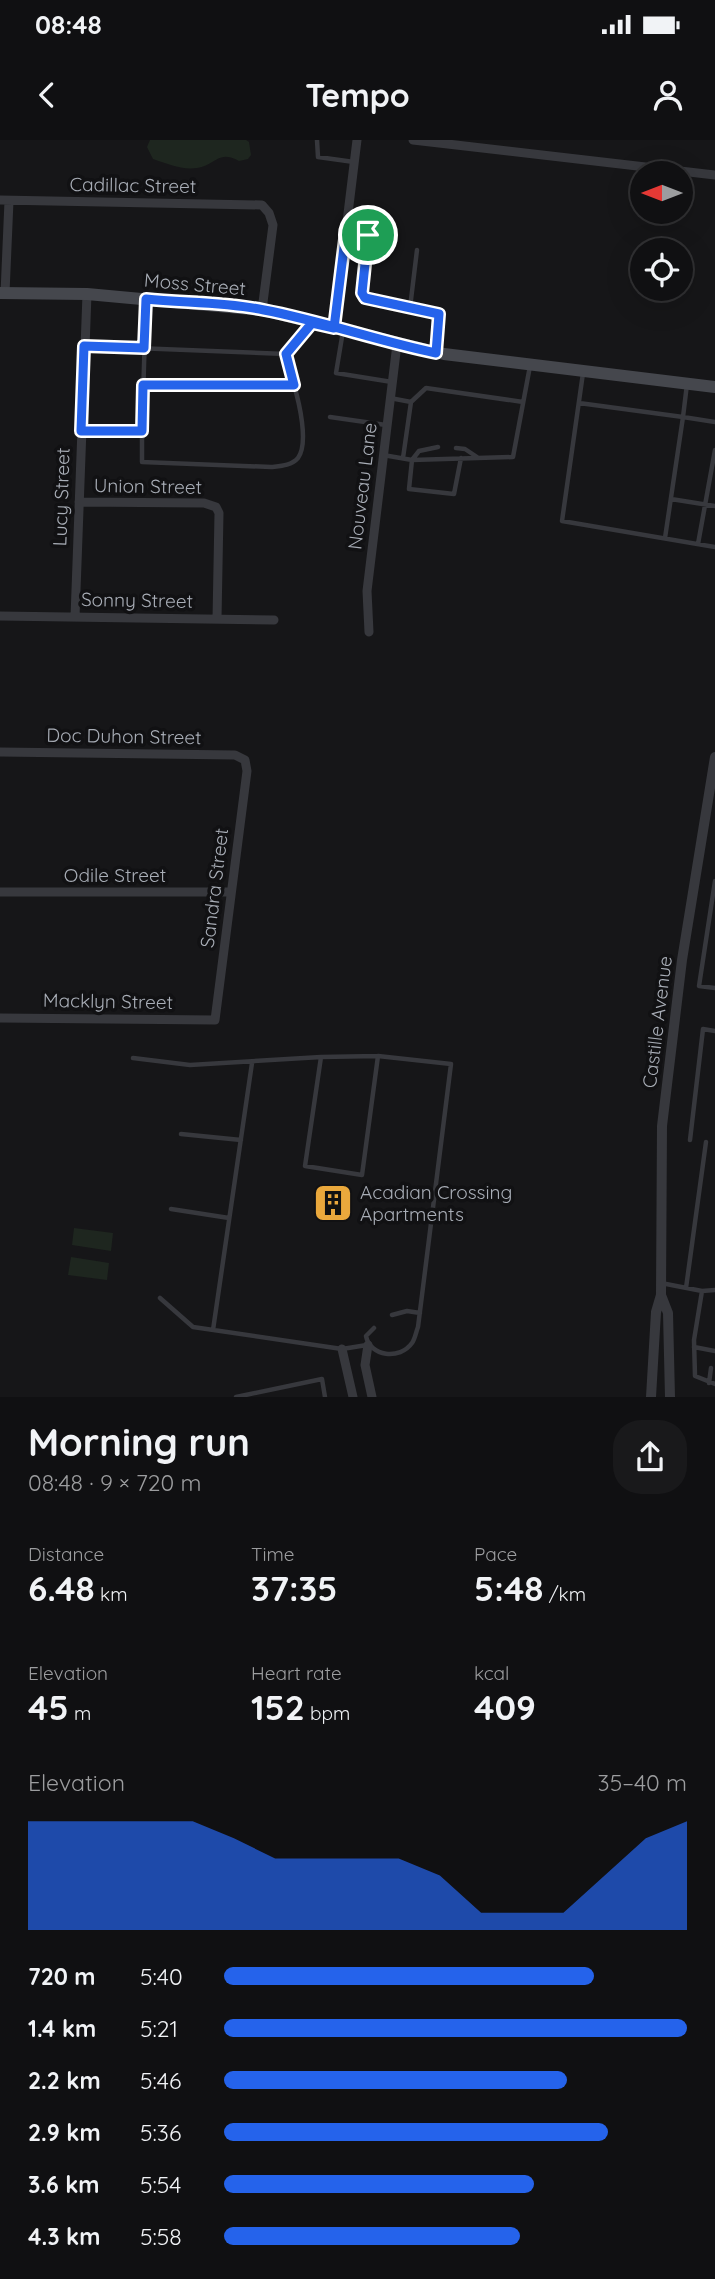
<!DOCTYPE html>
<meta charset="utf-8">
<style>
:root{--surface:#101012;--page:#19191b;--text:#f1f3f6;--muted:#9c9d9f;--line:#303032;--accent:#2563eb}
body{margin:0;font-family:Quicksand,sans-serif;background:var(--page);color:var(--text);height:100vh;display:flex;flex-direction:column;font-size:26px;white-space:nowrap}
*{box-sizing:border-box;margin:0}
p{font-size:23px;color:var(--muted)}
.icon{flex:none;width:38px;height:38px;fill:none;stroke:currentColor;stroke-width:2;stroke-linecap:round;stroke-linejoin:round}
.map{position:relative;height:1257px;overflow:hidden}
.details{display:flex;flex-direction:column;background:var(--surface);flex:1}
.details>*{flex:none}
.needle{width:46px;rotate:270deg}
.buttons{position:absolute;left:630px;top:21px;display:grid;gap:14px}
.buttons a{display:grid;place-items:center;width:63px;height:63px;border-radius:50%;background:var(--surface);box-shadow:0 7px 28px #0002,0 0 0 2px var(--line);font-size:35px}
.pin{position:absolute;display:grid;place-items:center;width:60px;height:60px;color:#fff;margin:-30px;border:4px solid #fff;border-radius:50%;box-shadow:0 2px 7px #0007}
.round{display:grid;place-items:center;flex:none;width:74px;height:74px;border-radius:28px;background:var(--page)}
.overview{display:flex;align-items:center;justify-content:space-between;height:119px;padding:0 28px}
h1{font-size:38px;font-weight:700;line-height:52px}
.metrics{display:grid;grid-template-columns:repeat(3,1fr);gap:10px;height:119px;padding:7px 28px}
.metrics div{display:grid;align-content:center}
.metrics b{font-size:35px;font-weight:700}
.metrics small{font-size:19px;font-weight:400}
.metrics p{font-size:19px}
.chart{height:196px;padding:14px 28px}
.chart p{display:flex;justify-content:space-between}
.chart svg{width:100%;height:126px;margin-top:7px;fill:var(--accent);opacity:.7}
ul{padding:0 28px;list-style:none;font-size:23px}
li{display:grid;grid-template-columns:112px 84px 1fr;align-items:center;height:52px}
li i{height:18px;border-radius:9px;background:var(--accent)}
.status{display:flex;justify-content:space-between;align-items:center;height:49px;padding:0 35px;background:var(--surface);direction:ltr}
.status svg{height:19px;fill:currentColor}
header{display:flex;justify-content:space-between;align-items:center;height:91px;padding:0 28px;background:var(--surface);font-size:32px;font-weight:700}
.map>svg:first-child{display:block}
.green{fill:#1e261f}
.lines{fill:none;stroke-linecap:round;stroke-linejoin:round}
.service{stroke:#37383d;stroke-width:4.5}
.minor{stroke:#37383d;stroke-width:9}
.tertiary{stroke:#37383d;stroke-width:10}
.secondary{stroke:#45474d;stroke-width:12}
.route-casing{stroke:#fff;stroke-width:14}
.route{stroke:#2563eb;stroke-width:9}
.labels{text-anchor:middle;stroke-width:7;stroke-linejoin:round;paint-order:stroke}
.street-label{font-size:19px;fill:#a9aeb7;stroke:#111113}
.poi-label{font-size:19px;fill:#a9aeb7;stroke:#111113;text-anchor:start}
</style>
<div class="status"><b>08:48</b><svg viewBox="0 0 49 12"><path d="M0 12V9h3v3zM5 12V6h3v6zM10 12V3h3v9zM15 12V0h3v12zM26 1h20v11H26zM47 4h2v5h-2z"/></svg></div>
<header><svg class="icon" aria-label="back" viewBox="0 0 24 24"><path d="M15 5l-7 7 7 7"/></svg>Tempo<svg class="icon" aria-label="person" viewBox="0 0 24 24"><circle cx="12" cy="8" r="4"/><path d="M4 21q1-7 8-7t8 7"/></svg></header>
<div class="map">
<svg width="715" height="1257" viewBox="0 0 715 1257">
<rect width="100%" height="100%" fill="#161618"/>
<path class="green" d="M150,0h96l3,2 2,13 -3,4 -9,2c-21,-12 -24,5 -42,7 -16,2 -29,-4 -44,-9l-6,-12z
M74,1088l39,5 -2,18 -39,-6z
M71,1117l38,6 -2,17 -39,-5z"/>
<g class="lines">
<path class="service" d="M317,0l1,17 36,5
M346,91l22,4 -6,58 3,5 74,17 -3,37
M410,168l7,-58
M343,191l-7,42 56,9
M85,206l201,8
M583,233l-21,148 153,26
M687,244l-4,33 32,5
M143,245h151l-8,-31 25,-31
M390,258l21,4 -8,56
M411,262l15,-14 97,14
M579,263l104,14 -18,121
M330,277l56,8
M82,291h60l4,-131
M142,291v31l129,5c9,-1 20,-1 27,-9 11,-15 1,-56 -4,-73
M438,307l-19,4 -7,9 -3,29 45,5 7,-36
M456,308l9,1 12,8
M383,315l29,5 101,-3 17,-91
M671,359l44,7
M698,404l17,-94
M715,741l-16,105 16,2
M321,917l57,-1
M133,918l57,7 131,-8 -16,109 57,9 16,-119 73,8 -33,263c-2,5 -3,12 -6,16 -12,17 -42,14 -46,-7l8,-8
M181,994l60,6
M690,1000l13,-111 12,2
M171,1069l58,9
M661,1143l41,8 -8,49 1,36 20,8
M686,1148l20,-146
M702,1151l13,-1
M160,1158l33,29 149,22 25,-4
M392,1175l15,-4 13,2
M213,1190l39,-267
M694,1207l21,4
M709,1243l2,-15
M236,1257l86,-18 3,18"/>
<path class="minor" d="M413,0l302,35
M0,60l262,5 7,8 4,12 -11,85
M5,153l4,-92
M334,188l23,-188
M79,362l125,1 12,4 3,6 -2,106
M0,476l274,4
M75,477l12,-323
M369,492l-2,-41 30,-247
M0,612l235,3 10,5 2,11 -32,249 -215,-2
M0,752h231
M368,1205l-3,20 7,32
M342,1209l11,48"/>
<path class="tertiary" d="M661,1155l7,18 2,84
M651,1257l5,-85 5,-17 1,-169 20,-166 33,-203"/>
<path class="secondary" d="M0,153l87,1 175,16 182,44 271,33"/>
</g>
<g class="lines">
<g class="route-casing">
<path id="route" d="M368,95l-22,-4 -12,97 -22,-5 -26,31 8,31h-151l-1,46h-61l3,-85 60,2 2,-49c38,4 80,3 118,11 58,11 114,31 172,43l3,-39 -74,-16 -3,-5 6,-58"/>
</g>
<use href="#route" class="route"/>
</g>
<defs>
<g id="building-square" transform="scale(2.0125)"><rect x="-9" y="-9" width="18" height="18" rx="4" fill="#eaa83c" stroke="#111113"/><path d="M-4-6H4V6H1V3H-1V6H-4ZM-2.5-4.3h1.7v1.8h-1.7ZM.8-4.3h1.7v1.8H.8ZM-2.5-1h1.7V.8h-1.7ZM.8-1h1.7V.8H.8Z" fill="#111"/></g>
</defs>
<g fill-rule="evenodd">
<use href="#building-square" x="333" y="1063"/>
</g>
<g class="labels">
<g class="street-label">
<text transform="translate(133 45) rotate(1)" y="7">Cadillac Street</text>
<text transform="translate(195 144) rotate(5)" y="7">Moss Street</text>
<text transform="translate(148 346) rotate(1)" y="7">Union Street</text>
<text transform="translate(362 346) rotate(-83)" y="7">Nouveau Lane</text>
<text transform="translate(61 357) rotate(-88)" y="7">Lucy Street</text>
<text transform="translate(137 460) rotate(1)" y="7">Sonny Street</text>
<text transform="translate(124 596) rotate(1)" y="7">Doc Duhon Street</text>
<text x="115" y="742">Odile Street</text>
<text transform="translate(214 748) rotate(-83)" y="7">Sandra Street</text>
<text transform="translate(108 861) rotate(1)" y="7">Macklyn Street</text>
<text transform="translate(657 882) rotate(-83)" y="7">Castille Avenue</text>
</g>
<g class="poi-label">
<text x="360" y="1059">Acadian Crossing<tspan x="360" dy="22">Apartments</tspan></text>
</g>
</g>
</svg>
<div class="buttons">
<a><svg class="needle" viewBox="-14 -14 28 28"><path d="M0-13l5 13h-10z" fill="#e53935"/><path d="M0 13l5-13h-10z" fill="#9c9d9f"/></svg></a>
<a><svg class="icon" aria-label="locate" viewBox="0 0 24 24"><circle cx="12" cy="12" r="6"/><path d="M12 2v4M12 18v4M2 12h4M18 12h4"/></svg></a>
</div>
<div class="pin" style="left:368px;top:95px;background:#1e9e55"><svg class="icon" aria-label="arrive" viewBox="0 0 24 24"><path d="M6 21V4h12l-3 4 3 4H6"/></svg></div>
</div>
<section class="details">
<div class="overview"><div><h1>Morning run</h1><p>08:48 · 9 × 720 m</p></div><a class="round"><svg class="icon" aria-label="share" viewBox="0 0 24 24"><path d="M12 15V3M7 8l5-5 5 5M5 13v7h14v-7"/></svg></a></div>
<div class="metrics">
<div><p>Distance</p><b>6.48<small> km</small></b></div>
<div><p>Time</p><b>37:35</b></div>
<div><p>Pace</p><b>5:48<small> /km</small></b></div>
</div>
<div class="metrics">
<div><p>Elevation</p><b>45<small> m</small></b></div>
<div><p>Heart rate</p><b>152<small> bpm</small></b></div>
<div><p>kcal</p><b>409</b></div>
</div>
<div class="chart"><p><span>Elevation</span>35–40 m</p>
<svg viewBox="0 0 160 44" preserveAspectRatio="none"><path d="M0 44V6L10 6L20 6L30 6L40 6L50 12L60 19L70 19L80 19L90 19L100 25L110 38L120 38L130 38L140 25L150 12L160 6V44z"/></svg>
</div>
<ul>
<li><b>720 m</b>5:40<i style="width:80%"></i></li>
<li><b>1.4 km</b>5:21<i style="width:100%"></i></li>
<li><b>2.2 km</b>5:46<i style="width:74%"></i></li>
<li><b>2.9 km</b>5:36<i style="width:83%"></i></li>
<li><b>3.6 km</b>5:54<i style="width:67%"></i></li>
<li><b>4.3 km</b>5:58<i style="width:64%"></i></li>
</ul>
</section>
